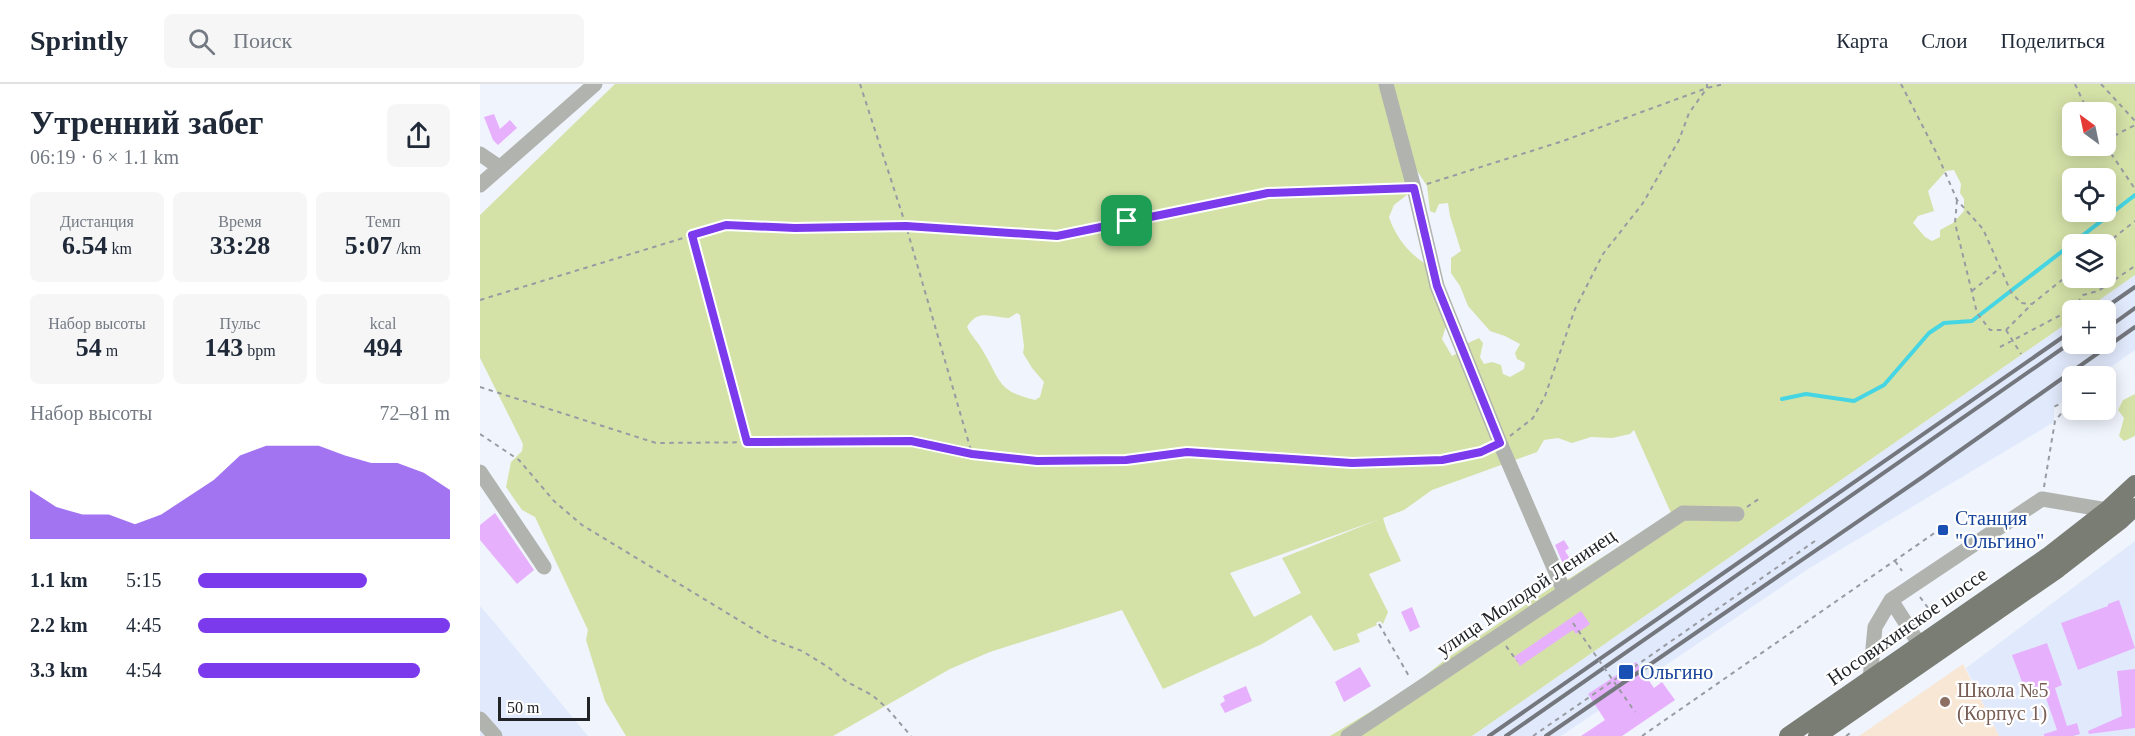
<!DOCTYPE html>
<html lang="ru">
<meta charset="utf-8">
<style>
:root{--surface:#fff;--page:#f6f6f7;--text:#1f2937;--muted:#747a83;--line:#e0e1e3;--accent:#7c3aed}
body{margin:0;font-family:"Times New Roman",serif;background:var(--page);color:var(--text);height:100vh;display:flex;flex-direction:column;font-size:22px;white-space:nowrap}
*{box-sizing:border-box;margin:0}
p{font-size:20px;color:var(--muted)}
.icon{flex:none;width:33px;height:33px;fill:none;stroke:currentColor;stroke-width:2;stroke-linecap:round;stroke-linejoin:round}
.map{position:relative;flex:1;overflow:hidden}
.sheet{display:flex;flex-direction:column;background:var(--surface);width:480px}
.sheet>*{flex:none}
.needle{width:39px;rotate:327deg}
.fabs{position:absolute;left:1582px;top:18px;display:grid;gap:12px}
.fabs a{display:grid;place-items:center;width:54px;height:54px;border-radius:9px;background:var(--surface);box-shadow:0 3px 15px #0003;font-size:30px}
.scale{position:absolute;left:18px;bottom:15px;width:92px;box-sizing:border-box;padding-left:6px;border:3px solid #212327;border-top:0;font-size:16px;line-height:21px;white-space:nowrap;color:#212327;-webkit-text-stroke:4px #fff;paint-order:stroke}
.pin{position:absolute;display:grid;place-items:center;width:51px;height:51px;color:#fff;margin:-26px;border-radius:12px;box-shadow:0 3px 9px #0006}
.round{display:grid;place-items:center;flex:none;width:63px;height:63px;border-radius:9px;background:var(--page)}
.head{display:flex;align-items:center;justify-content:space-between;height:102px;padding:0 30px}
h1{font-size:33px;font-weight:800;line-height:45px}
.metrics{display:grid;grid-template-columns:repeat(3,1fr);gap:9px;height:102px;padding:6px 30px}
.metrics div{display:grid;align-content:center;border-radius:9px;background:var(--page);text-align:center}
.metrics b{font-size:26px;font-weight:800}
.metrics small{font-size:16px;font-weight:400}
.metrics p{font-size:16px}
.chart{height:168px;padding:12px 30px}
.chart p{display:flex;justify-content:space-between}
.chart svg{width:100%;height:108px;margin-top:6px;fill:var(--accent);opacity:.7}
ul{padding:0 30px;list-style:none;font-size:20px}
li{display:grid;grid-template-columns:96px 72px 1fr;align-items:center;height:45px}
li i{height:15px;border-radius:8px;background:var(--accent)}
header{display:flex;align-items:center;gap:36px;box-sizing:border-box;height:84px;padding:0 30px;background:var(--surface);border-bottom:2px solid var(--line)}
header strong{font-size:28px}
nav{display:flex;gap:33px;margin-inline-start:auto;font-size:21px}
.search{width:420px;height:54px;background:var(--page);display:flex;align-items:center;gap:15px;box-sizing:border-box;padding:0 21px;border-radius:9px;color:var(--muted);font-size:22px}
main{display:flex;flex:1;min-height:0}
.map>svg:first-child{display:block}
.built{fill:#e1eafc}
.education{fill:#f9e7d6}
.green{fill:#d4e2a8;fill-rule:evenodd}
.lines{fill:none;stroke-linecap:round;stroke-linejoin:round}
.stream{stroke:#46d5e3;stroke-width:4}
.building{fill:#e7b0fd}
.path{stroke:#989ba2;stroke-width:2;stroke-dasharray:4.5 4.5;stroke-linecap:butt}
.minor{stroke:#b1b3ae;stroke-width:15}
.major{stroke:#7a7d74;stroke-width:18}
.rail{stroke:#74777d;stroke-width:4}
.path-bridge{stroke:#989ba2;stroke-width:2;stroke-dasharray:4.5 4.5;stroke-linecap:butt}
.route-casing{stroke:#fff;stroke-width:12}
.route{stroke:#7c3aed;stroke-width:8}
.transit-dot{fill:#1a4fb4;stroke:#fff;stroke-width:2}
.education-dot{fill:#8d6e63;stroke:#fff;stroke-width:2}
.labels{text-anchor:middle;stroke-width:4.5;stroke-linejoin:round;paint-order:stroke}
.transit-label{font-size:20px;fill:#164399;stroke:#fff;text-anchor:start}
.street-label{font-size:20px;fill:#212327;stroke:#fff}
.education-label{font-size:20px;fill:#785e54;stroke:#fff;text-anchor:start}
</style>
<header>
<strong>Sprintly</strong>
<div class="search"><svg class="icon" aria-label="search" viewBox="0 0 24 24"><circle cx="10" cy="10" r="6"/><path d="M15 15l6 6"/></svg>Поиск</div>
<nav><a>Карта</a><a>Слои</a><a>Поделиться</a></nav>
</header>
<main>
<section class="sheet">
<div class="head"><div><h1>Утренний забег</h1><p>06:19 · 6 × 1.1 km</p></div><a class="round"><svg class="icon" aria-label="share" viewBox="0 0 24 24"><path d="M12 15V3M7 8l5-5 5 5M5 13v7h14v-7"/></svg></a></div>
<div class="metrics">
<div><p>Дистанция</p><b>6.54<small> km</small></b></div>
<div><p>Время</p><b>33:28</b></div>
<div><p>Темп</p><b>5:07<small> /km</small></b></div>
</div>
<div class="metrics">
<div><p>Набор высоты</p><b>54<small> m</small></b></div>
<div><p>Пульс</p><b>143<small> bpm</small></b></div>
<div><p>kcal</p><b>494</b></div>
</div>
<div class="chart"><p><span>Набор высоты</span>72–81 m</p>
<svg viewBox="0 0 160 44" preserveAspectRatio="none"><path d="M0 44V24L10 31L20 34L30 34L40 38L50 34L60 27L70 20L80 10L90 6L100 6L110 6L120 10L130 13L140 13L150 17L160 24V44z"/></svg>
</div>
<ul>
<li><b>1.1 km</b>5:15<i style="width:67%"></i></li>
<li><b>2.2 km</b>4:45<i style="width:100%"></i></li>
<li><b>3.3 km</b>4:54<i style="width:88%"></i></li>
</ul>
</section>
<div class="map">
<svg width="1655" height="652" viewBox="0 0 1655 652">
<rect width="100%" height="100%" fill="#f0f4fd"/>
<path class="built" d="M1655,191v75l-37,26h-25v19l-19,12v15l-246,147 -247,167h-89l601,-417v25h33v-34h-21z
M1655,457v195h-136l-33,-68z
M0,522l14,16 94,114h-108z"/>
<path class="education" d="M1483,580l36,72h-140z"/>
<path class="green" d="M135,0h1520v191l-50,35h-12v9l-601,417h-142l81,-49 35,-28 109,-74 9,-5 6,-2 101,-65 -37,-83 -4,4 -18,4 -21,-1 -19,6 -14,-5 -14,2 -7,12 -105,38 -28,20 -21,8 4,13 14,30 -32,13 19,38 -5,12 -3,-3 -4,2 1,2 -20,9 3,8 -26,9 -23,-36 -49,29 -99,45 -41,-79 -132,42 -40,17 -117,67h-207l-21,-35 -19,-61 2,-10 -53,-113 -13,-7 -16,-23 5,-25 11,-11 1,-7 -43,-86v-143zM1593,28h33v34h-33zM936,85l11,17 3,25 5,2 4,-9 9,-1 2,13 11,35 -10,7v15l9,13 8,20 22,25 15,5 15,8 -5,9 2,6 8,4 -1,6 -14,8 -7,-3 -2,-9 -9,-3 -8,2 -4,-7 3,-14 -4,-5 -22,10 -1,6 -4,2 -10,-17 4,-13 -20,-62c-17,-10 -31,-28 -37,-47l5,-12 14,-11zM1474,86l7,14 -1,9 4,6v12l-11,12 -13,7v7l-8,4 -7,-4 -12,-14 5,-7 16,-5 -6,-20 18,-20zM1593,94h33v34h-33zM1593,160h33v34h-33zM537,229l3,2 4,31 -1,7 9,15 12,14 -4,15 -5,3c-38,-9 -34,-19 -52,-49 -5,-9 -11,-14 -16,-24 11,-19 25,-9 42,-9zM900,435l-98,39 19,35 -47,24 -24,-44z
M1655,310v42l-11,5 -5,-5 5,-18 -6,-8 5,-10z"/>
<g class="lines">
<path class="stream" d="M1302,315l24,-5 48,7 30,-16 45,-52 15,-10 28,-2 163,-126"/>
</g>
<path class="building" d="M14,30l6,15 10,-9 7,8 -19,17 -5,-5 -9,-23z
M15,429l39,57 -17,14 -37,-44v-15z
M1084,456l5,8 -4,3 6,9 -8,4 -8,-19z
M1639,516l16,48 -57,22 -17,-47 47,-17v-2z
M932,523l8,20 -10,5 -9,-20z
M1101,527l9,13 -14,10 -3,-4 -53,36 -6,-9z
M1567,559l15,42 -7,3 12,38 10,-3 3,11 -7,2h-29v-2l13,-4 -13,-38 -16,6 -16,-43z
M1156,578l18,26 8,-6 13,18 -53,36h-41l24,-16 -17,-26z
M880,583l11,19 -27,16 -9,-20z
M1655,585v59l-46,6 -1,-3 34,-15 -5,-45z
M766,602l6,15 -27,12 -5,-9 5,-3 -2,-5z"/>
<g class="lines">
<path class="path" d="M380,0l46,142 151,9 211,-42 133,-4
M1421,0l37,72 19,44 26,29 28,63 10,11 11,1
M1595,0l13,28
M1621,0l34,37
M1626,56l29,-15
M1626,62l29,43
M947,100l136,-43 144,-53 17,-4
M1477,116l-2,23 22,90 13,17h16l26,-26 41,-33
M212,151l55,206
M1626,160l29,-23
M1492,207l28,-23
M0,216l246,-75 69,3 111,-2 66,228
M1526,246l15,24
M1520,263l74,-39 9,-13 15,-4 37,-25
M0,303l176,56 255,-2 61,13 65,7h90l60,-9 165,11 90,-3 45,-11
M0,350l39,26 35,41 28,24 188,114 32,12 26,16 19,15 25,13 15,13 24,28
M1030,352l23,-18 12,-22 30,-87 28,-55 40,-51 36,-63 10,-27 18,-25v-4
M1564,403l11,-66 12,-15 -2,-5 -11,6
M1267,423l13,-9
M1415,477l7,10
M1440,513l14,19
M899,540l31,54
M1026,562l11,15
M1154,583l181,-126
M1053,652l84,-58
M1162,652l304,-211
M1366,652l7,-5"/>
<path class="minor" d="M906,0l28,104 23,98 63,157 64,148
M0,70l19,13
M0,101l115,-101
M0,388l64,95
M1411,516l34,53
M1390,595l5,-52 16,-27 151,-101 65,11
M0,635l15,17
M868,652l335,-223 54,1"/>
<path class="major" d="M1308,652l260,-180 59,-46 28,-26
M1337,652l241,-167 62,-48 15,-14"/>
<path class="rail" d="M1622,226l33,-23
M1626,245l29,-21
M1009,652l584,-406
M1026,652l567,-395
M1066,652l378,-260 211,-149"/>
<path class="path-bridge" d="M1093,539l62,89"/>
</g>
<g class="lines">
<g class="route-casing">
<path id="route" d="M934,104l23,98 63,157 -19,9 -39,8 -90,3 -165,-11 -61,8 -89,1 -65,-7 -61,-13 -164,1 -55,-207 34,-10 69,3 111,-2 151,10 211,-43z"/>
</g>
<use href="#route" class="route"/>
</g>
<g class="transit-dot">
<rect x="1457" y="440" width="12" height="12" rx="3"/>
<rect x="1138" y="580" width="16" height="16" rx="3"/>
</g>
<circle class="education-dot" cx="1465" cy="618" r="6"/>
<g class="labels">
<g class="transit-label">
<text x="1475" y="441">Станция<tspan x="1475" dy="23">"Ольгино"</tspan></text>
<text x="1160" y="595">Ольгино</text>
</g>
<g class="street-label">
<text transform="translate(1046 508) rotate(-34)" y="7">улица Молодой Ленинец</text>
<text transform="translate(1427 542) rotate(-35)" y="7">Носовихинское шоссе</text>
</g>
<g class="education-label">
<text x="1477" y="613">Школа №5<tspan x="1477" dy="23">(Корпус 1)</tspan></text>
</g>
</g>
</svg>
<div class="fabs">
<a><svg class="needle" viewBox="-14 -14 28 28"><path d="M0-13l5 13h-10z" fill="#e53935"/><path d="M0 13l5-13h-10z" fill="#747a83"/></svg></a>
<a><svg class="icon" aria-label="locate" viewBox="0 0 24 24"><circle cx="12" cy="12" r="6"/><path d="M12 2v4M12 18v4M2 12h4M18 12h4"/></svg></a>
<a><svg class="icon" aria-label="layers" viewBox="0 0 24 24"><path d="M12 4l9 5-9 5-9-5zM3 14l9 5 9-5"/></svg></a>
<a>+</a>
<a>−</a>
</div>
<div class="scale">50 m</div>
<div class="pin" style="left:647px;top:137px;background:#1e9e55"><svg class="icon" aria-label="arrive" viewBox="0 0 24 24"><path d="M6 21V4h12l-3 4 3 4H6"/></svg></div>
</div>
</main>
